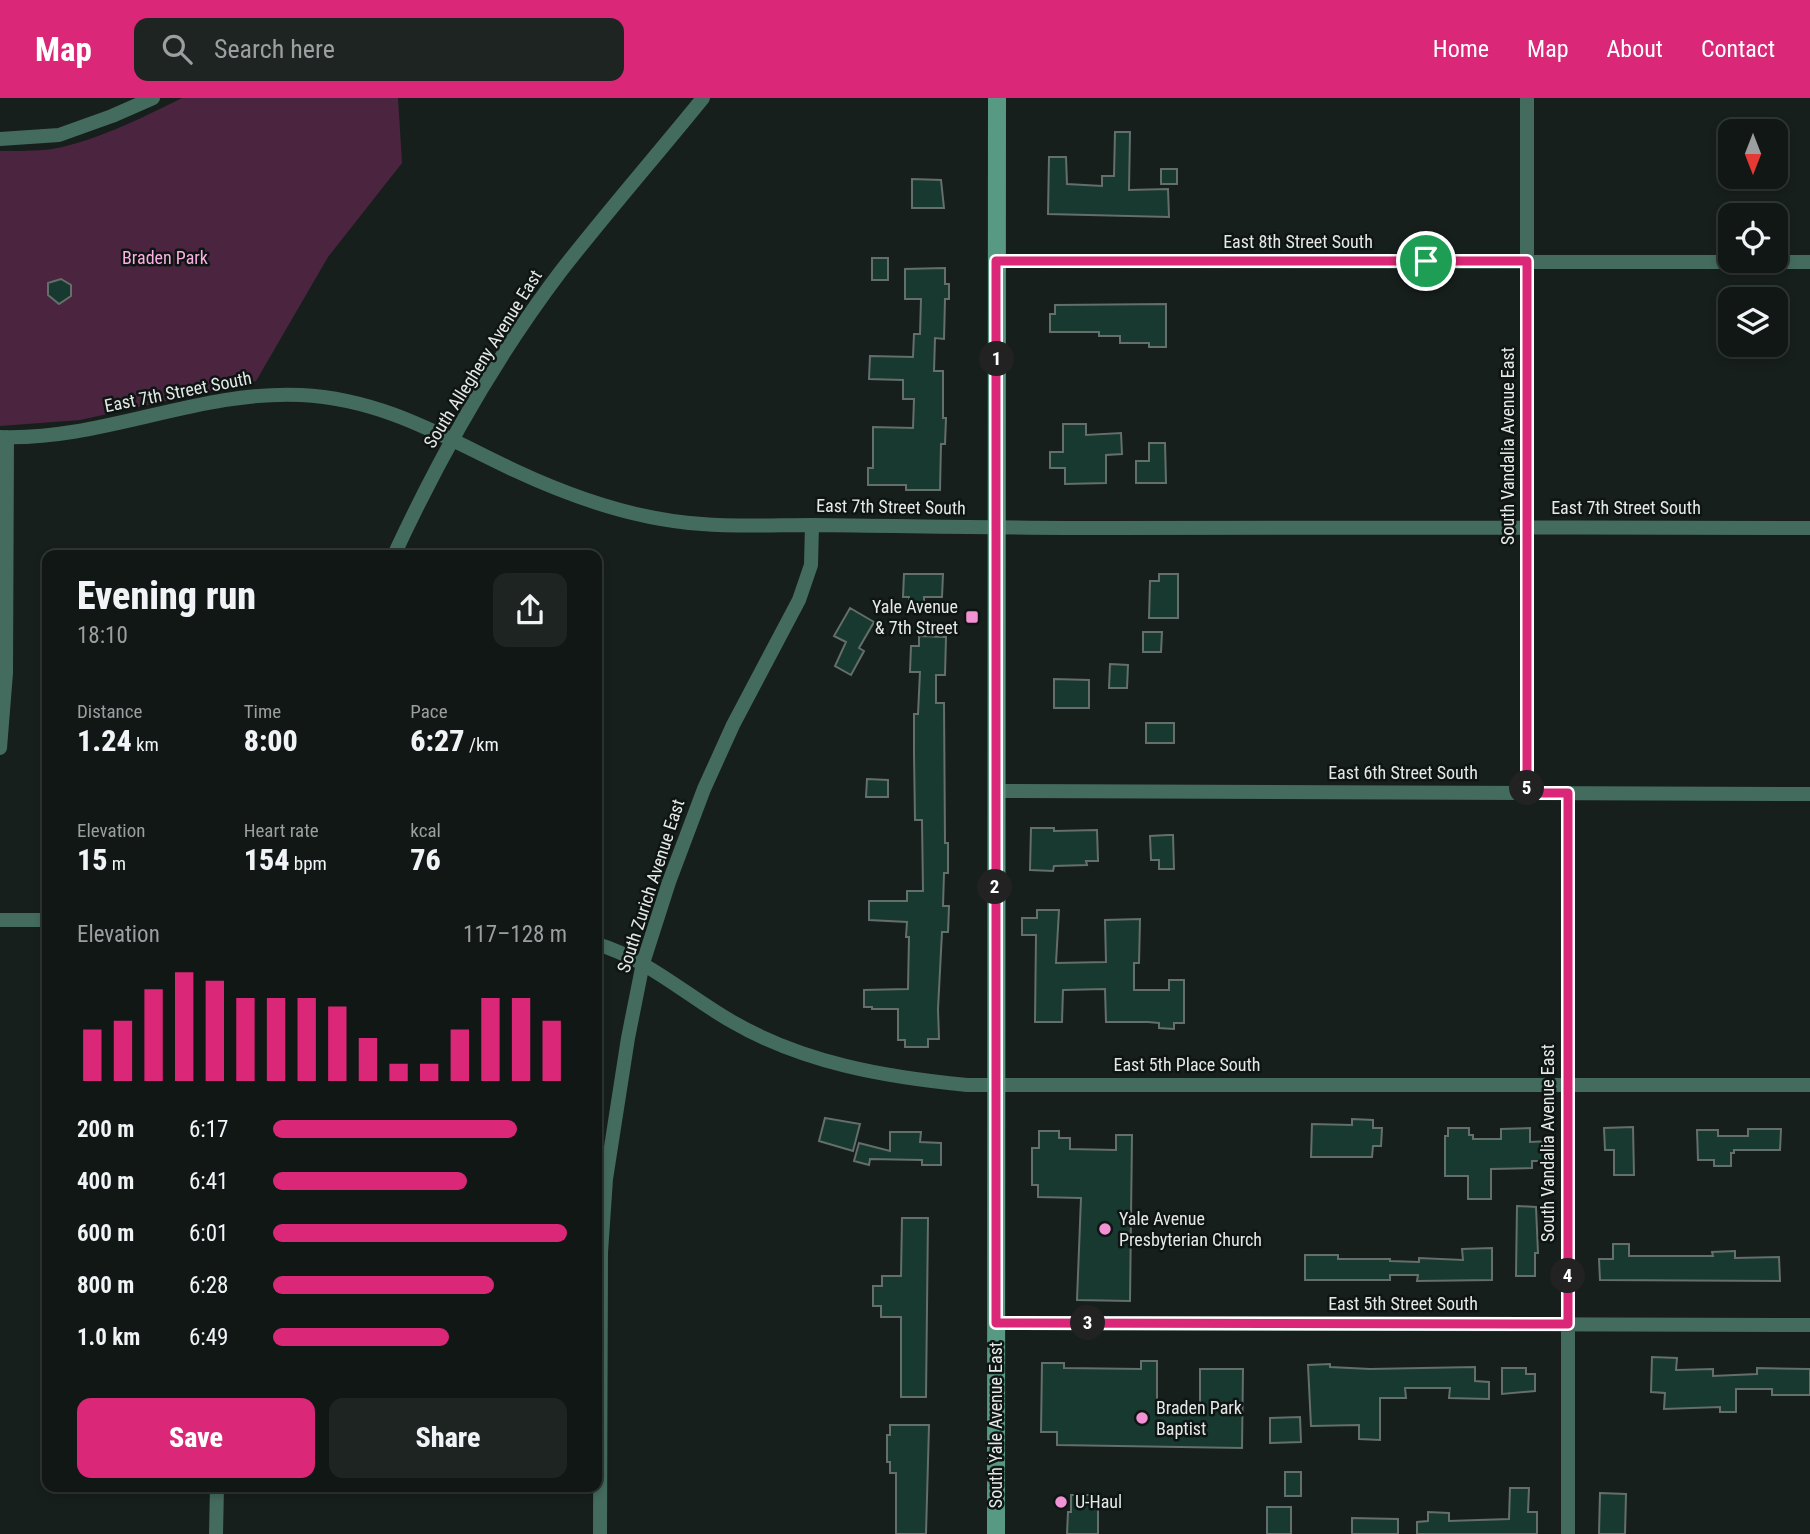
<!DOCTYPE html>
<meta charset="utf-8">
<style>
:root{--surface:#111715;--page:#1e2422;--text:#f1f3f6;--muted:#9c9fa0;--line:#303634;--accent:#db2777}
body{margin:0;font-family:"Roboto Condensed",sans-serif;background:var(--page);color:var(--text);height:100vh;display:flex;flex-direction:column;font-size:26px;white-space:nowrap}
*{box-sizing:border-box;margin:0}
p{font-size:23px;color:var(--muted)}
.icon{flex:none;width:38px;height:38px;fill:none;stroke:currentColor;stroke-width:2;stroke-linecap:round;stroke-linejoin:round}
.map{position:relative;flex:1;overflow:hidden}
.drawer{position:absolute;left:42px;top:452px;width:560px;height:942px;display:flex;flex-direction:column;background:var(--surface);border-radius:14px;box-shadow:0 4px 10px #0003,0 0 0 2px var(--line)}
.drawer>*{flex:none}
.needle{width:46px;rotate:180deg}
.fabs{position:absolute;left:1718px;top:21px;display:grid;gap:14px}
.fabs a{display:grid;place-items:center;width:70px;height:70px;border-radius:14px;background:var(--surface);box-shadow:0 4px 10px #0003,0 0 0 2px var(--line);font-size:35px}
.pin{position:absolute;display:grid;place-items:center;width:60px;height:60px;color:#fff;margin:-30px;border:4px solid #fff;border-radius:50%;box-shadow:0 2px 7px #0007}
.km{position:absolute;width:35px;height:35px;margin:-18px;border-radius:50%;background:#222;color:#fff;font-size:19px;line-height:35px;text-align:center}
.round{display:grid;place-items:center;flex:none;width:74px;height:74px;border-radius:14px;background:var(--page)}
.summary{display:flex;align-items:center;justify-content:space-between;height:119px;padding:0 35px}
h1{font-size:38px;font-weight:800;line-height:52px}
.stats{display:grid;grid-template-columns:repeat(3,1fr);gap:10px;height:119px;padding:7px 35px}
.stats div{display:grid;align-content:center}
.stats b{font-size:30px;font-weight:800}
.stats small{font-size:19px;font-weight:400}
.stats p{font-size:19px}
.chart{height:196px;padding:14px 35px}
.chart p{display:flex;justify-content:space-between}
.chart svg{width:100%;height:126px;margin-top:7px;stroke:var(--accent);stroke-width:6}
.button{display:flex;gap:14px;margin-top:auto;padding:14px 35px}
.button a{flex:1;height:80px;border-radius:14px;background:var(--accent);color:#fff;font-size:28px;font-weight:800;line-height:80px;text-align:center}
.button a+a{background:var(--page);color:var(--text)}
ul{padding:0 35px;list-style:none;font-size:23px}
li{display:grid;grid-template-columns:112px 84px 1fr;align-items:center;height:52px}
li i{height:18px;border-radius:9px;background:var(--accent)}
header{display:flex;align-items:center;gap:42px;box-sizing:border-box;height:98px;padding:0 35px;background:var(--accent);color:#fff}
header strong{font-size:33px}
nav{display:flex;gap:38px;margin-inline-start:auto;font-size:24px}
.search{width:490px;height:63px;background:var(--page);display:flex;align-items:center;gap:18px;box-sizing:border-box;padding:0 24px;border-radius:14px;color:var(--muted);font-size:26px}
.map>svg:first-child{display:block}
.green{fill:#4b2540}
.building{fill:#17392f;stroke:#646e6a;stroke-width:2}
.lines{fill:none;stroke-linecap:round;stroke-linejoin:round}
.minor{stroke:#446c5e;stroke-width:14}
.secondary{stroke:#579983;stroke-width:18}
.route-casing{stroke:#fff;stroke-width:14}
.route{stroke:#db2777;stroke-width:9}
.poi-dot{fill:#f391d5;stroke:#0e1513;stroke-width:2.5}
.labels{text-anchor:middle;stroke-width:5;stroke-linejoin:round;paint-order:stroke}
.street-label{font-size:18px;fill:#e4e9e7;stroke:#0e1513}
.park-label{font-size:18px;fill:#fdaee4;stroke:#0e1513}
.poi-label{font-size:18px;fill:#e4e9e7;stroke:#0e1513;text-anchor:start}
</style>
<header>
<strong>Map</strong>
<div class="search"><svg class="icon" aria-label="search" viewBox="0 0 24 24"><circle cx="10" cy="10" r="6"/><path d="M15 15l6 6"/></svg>Search here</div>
<nav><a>Home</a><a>Map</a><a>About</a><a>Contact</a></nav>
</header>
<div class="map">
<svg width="1810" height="1436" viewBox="0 0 1810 1436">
<rect width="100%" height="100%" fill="#171f1c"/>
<path class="green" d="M182,0h216l4,65 -74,94 -72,124 -176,39 -80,6v-275c15,0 29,0 44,-1 42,-4 100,-33 138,-52z"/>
<path class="building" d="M1115,34h15l-1,58 39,-1 1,28 -121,-3 1,-57h17l1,27 35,2v-10h12z
M1161,71h16v15h-16z
M912,81l29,1 3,28h-32z
M872,160h16v22h-16z
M945,170v16h4v15h-4l-1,40 -9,-1 -1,33h9v47h3l-1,26h-4l-1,46h-34v-5h-38v-17h5v-41l40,1 1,-29h-11v-19l-34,-1 1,-23 43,1 1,-23h6l1,-35h-16v-30z
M61,181l10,6v11l-12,8 -11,-9v-12z
M1166,206v43h-17v-4h-29v-7h-21v-4h-49v-18h5v-9z
M1063,326h23v11l35,-2 1,21 -16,1v28l-41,1v-16h-15v-16h13z
M1149,345h16l1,40h-30v-22h13z
M904,476h39l-1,23h-18v6h-15v-6h-6z
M1159,476h19v44h-29l1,-37h9z
M850,510l24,14 -15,26 5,3 -13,24 -16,-9 11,-24 -12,-6z
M1143,534h19l-1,20h-18z
M919,538l27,1 -1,38h-9v28h8l1,140h3v30h-4l-1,33h6l-1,26h-6l-4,77 1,30h-11v8h-23v-7h-7v-31h-26v-2h-8v-17l44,-1 1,-52h-3l1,-15 -38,-2v-19h38v-10h16l-1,-71h-7l-1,-67v-39h4l2,-42h-10l1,-26h8z
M1110,566l18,1 -1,23h-18z
M1054,581l35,1v28h-35z
M1146,625h28v20h-28z
M867,681l21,1v17h-22z
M1031,730h23v3l43,-1 1,31h-12l1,4 -33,1 -1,5 -23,-1z
M1168,737h5l1,34h-15v-9h-8l-1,-24z
M1037,812h22l-3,53 50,-1 -1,-42 35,-1 -1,44h-5v27h35v-10h15v43h-10v6l-15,-1v-5l-11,-1h-42l-1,-33 -42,1 -1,32h-27l1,-87h-14v-17h15z
M825,1020l35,6 -7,27 -34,-10z
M1352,1021l21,1v8h9l-1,18h-8l-1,11h-61l1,-33 40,1z
M1633,1029l1,48h-20v-25h-9l-1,-22z
M1448,1030h21v7h4v4h28v-10l29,-1v14l20,-1v20h-18v7l-41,1v30h-23v-23h-23v-40h3z
M1748,1031h33l-1,21h-46v3h-3v13h-17v-6h-16l-1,-30h21v6h30z
M1039,1033h20v7h11v11l46,1v-15h16l-2,166 -53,-1 4,-102 -43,-1v-12h-6v-37h7z
M890,1034h31l-1,10 21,1v22h-19v-5l-52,-1 -1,6 -15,-4 5,-18 31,8z
M1517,1108l19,1 2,46h-3v23h-19z
M902,1120h26l-2,179h-25v-80h-20v-11h-8v-20h9v-10h19z
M1613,1146h16v12h84l-1,-4 23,-1v7l44,-1 1,24 -180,-1 -1,-21h14z
M1492,1150v32l-75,1 1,-6h-28v5h-85v-25h33v4h52v2l29,1v-4l44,2 -1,-11z
M1652,1259l25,1 -1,12 37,-1v7l44,-2v-6l53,1v26h-38v-6h-36v23h-16v-5l-56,2 1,-16 -14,-1z
M1141,1263h16v43h43v-35h43l-1,79 -185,-3v-13h-16l1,-69h22v5l77,1z
M1330,1266v3l40,2 105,-2v14l14,1v17l-40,-1 1,-10h-45l1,10h-26v42l-21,-1v-14l-48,1 -3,-61z
M1502,1270h24v6h9v17l-33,3z
M1300,1319l1,25 -31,1v-25z
M890,1327h39l-3,109h-30v-61h-6v-11h-3v-27h3z
M1285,1374h16v24h-16z
M1510,1390h19l-1,24h9v22h-120v-12l11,-1v-9l21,1v8l60,-2z
M1600,1395l26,1 -1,40h-26z
M1071,1397h27v39h-31l1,-22h3z
M1267,1409h24v27h-24z
M1352,1420l46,1v15h-46z"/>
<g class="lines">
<path class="minor" d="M1527,0v695
M0,41l59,-4 53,-19 41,-18
M996,163l814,1
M0,339c103,4 198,-47 301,-42 82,4 143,42 215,76 58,27 122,49 186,53 36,3 74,1 111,1 98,1 197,3 295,3 234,0 468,-1 702,0
M394,457c46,-99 101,-197 167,-284 46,-59 95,-115 142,-173
M0,650l6,-75 1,-236
M995,693l815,3
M0,822h47
M597,846c50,15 89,51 134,77 72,42 154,56 236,64h843
M996,1225l814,2
M216,1436l1,-48
M600,1436l1,-282 5,-73 22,-141 15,-75 26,-81 35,-93 29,-64 66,-125 12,-35 1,-40
M1568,1436v-741"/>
<path class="secondary" d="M996,1436l1,-1436"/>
</g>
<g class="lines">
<g class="route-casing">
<path id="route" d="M996,163h531v532h41v531l-572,-1z"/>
</g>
<use href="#route" class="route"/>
</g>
<g class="poi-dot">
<rect x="965" y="512" width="14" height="14" rx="3.5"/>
<circle cx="1105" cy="1131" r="7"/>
<circle cx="1142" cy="1320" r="7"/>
<circle cx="1061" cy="1404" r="7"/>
</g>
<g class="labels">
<g class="street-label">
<text x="1298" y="150">East 8th Street South</text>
<text transform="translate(483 261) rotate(-58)" y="6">South Allegheny Avenue East</text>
<text transform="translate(178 294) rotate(-11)" y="6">East 7th Street South</text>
<text transform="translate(1508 348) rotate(-90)" y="6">South Vandalia Avenue East</text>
<text transform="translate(891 409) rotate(1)" y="6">East 7th Street South</text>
<text x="1626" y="416">East 7th Street South</text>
<text x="1403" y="681">East 6th Street South</text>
<text transform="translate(651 788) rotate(-72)" y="6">South Zurich Avenue East</text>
<text x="1187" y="973">East 5th Place South</text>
<text transform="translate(1548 1045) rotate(-90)" y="6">South Vandalia Avenue East</text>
<text x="1403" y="1212">East 5th Street South</text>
<text transform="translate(996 1327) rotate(-90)" y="6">South Yale Avenue East</text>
</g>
<g class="park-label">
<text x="165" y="166">Braden Park</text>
</g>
<g class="poi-label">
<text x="958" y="515" text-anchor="end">Yale Avenue<tspan x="958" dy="21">&amp; 7th Street</tspan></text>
<text x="1119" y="1127">Yale Avenue<tspan x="1119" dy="21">Presbyterian Church</tspan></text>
<text x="1156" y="1316">Braden Park<tspan x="1156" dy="21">Baptist</tspan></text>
<text x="1075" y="1410">U-Haul</text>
</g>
</g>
</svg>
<div class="fabs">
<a><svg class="needle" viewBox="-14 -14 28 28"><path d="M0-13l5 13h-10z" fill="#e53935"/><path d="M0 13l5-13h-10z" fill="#9c9fa0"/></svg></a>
<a><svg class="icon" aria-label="locate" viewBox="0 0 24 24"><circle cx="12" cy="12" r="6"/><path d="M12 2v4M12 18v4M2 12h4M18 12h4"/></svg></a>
<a><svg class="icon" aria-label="layers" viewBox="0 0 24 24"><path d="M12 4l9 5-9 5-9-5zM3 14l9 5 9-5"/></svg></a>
</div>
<div class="pin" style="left:1426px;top:163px;background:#1e9e55"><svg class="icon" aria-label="arrive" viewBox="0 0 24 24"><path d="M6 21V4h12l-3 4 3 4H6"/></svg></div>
<b class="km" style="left:997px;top:261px">1</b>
<b class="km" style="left:995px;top:789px">2</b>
<b class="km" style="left:1088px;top:1225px">3</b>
<b class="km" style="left:1568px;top:1178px">4</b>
<b class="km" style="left:1527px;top:690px">5</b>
<section class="drawer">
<div class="summary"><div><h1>Evening run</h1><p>18:10</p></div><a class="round"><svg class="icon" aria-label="share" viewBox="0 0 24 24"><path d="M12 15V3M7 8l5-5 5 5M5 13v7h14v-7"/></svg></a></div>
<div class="stats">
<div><p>Distance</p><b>1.24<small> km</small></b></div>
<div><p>Time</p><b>8:00</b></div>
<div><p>Pace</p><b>6:27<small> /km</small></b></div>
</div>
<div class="stats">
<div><p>Elevation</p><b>15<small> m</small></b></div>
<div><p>Heart rate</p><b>154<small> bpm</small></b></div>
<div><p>kcal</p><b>76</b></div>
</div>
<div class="chart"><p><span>Elevation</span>117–128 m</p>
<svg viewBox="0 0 160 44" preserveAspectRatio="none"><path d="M5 44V26M15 44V23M25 44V12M35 44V6M45 44V9M55 44V15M65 44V15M75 44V15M85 44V18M95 44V29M105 44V38M115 44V38M125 44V26M135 44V15M145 44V15M155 44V23"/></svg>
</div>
<ul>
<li><b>200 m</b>6:17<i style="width:83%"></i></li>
<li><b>400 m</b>6:41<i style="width:66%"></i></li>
<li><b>600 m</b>6:01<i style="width:100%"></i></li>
<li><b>800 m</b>6:28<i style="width:75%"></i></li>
<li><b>1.0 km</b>6:49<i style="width:60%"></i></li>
</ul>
<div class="button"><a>Save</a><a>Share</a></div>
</section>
</div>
